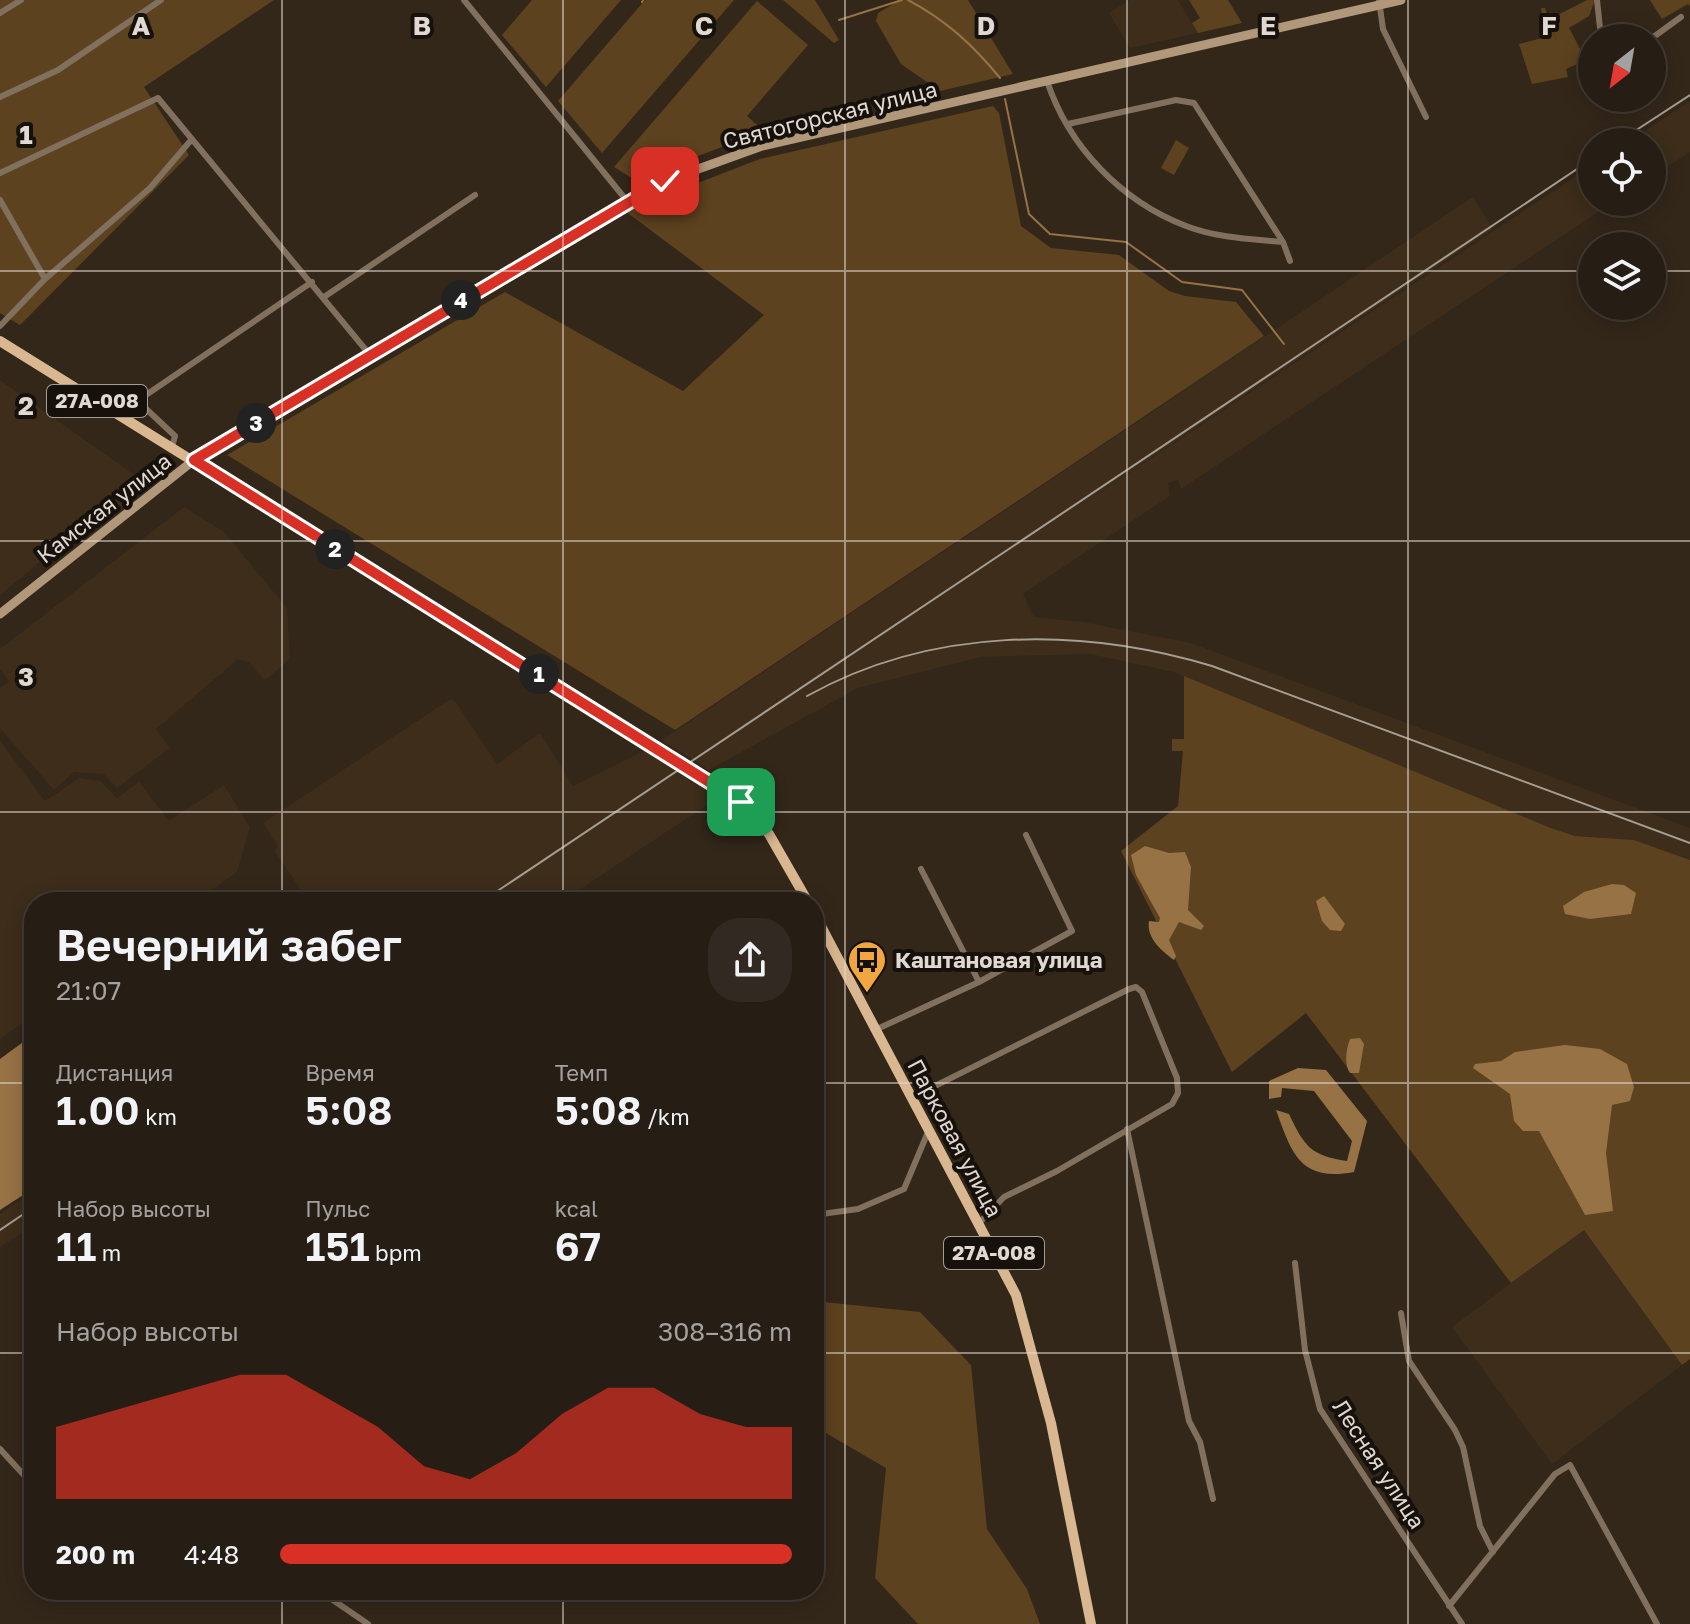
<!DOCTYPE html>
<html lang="ru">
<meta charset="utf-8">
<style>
:root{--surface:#261d14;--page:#322a22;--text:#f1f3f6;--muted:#a4a2a0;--line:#423b34;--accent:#d93025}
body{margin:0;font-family:"Golos Text",sans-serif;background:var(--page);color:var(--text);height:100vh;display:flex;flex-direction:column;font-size:30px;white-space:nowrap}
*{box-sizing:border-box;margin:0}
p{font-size:26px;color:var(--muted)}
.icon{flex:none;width:44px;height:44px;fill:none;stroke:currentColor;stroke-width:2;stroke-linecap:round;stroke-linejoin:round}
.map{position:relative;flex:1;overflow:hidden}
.details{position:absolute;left:24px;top:892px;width:800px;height:708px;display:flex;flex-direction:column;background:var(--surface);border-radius:32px;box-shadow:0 4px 20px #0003,0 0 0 2px var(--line)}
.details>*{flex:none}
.needle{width:52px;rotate:211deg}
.tools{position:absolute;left:1578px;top:24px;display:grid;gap:16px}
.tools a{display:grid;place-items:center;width:88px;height:88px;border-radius:50%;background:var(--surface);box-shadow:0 4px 20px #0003,0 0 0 2px var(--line);font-size:40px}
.pin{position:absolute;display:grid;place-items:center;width:68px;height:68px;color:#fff;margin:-34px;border-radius:16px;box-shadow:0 4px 12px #0006}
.km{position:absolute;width:40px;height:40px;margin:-20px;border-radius:50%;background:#222;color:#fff;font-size:22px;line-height:40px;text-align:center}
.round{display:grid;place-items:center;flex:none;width:84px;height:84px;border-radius:32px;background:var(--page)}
.overview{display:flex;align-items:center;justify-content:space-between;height:136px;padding:0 32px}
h1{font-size:44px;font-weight:600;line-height:60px}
.metrics{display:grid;grid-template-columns:repeat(3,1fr);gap:12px;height:136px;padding:8px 32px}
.metrics div{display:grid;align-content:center}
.metrics b{font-size:40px;font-weight:600}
.metrics small{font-size:22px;font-weight:400}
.metrics p{font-size:22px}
.chart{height:224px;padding:16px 32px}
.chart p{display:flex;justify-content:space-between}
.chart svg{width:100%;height:144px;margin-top:8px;fill:var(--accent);opacity:.7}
ul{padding:0 32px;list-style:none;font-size:26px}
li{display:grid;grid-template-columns:128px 96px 1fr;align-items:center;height:60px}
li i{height:20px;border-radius:10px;background:var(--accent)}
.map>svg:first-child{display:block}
.built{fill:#3d2d1a}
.green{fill:#5d421f}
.water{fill:#977245}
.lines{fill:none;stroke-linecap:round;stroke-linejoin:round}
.stream{stroke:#977245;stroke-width:2}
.street{stroke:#81705d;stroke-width:6}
.secondary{stroke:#b2987a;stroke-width:9}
.primary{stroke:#d9b790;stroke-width:10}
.rail{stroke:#a69d93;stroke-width:2}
.route-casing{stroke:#fff;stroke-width:16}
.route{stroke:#d93025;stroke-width:10}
.grid{fill:none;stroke:#e1d9d1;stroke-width:2;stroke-opacity:0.55}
.labels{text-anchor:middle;stroke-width:8;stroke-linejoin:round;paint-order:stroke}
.shield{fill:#16110b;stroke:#a49d96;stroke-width:2}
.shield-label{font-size:20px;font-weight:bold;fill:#e1d9d1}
.street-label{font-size:22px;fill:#e1d9d1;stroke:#16110b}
.poi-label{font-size:22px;font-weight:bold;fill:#e1d9d1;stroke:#16110b;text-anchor:start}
.grid-label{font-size:26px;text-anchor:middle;font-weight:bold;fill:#e1d9d1;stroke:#16110b;stroke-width:8;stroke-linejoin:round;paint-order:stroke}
</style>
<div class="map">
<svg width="1690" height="1624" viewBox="0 0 1690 1624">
<rect width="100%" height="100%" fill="#33271a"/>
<path class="built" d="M1130,0h48l20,33 -68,15 -21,-35z
M1690,101v51l-38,25v-35h-24z
M1592,166v36h21l-432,287 -3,-9 -10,3 2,13 -147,98 11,23 49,5 108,21 499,185v32l-56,-20 -59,-4 -24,-8 -378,-156 -83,-18 -109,3 -123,31 -149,82 -47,-30 811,-543 20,32 -453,303z
M0,380l146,103 -8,12 -92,62 -46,38z
M184,507l39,24 64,77 3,50 -25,23 -16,-19 -11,-3 -82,70 14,19 -53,40 -13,-14 -30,-2 -20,18 -54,-62v-39l9,-8 -9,-12v-20z
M450,699l5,2 42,63 43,-31 33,53 77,-38 72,47 -161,107h-252l-35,-52 4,-3 -15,-24z
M0,741l45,60 34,-23 21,3 17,17 22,-16 30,39 55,-36 26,42 -13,45 -42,30h-161v113l-34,24z
M34,1191v34l-34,22v-33z
M1584,1229l98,136 -130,99 -100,-137z"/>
<path class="green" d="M0,0h274l-130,87 45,68 -169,170 -20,-12z
M532,0h89l-75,87 -44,-52z
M645,0h89l-132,153 -44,-52z
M783,0h32l24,40 -5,3z
M900,0h68l45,74 -73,17 -39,-27 -25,-43 2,-8z
M1189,0h39l14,23 -44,10 -6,-10 8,-5z
M1587,0h8l-6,16 -20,12 17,32 -20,9 2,8 -36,7 -13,-40 27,-7 -5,-29h4l12,35 -9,-29 3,-2 3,5z
M1650,0h40v6l-2,-2 -26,15z
M757,1l51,44 -61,71 17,15 -129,49 -21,-13z
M993,106l6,7 22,113 30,22 68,7 50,36 16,5 51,6 28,34 -589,394 -448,-275 278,-163 178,99 81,-76 -139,-104 135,-52z
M1176,140l13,8 -15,27 -13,-7z
M1184,676l367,152 24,8 59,4 56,20v499l-8,6 -98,-135 -73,53 -205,-270 -74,59 -111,-221 57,-45 5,-55h-11v-12h12z
M814,1301l106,11 51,53 16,164 40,60 13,35h-122l-43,-46 11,-110 -72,-42z"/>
<path class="water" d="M1145,846l24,7 16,-1 6,15 -3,43 16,16 -3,4 -22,-8 -10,18 7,16 -2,4c-12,-9 -28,-22 -25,-39l10,1 1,-4 -24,-43 -5,-20z
M1612,884l12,1 12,8 -5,21 -41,5 -25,-5 -2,-8 21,-14z
M1324,896l21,28 -4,7 -11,-1 -8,-9 -6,-20z
M34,1034v154l-34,22v-151z
M1360,1038l4,6 -5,29h-9c-6,-8 -4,-24 0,-34z
M1565,1045l35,4 27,15 7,23 -4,14 -18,4 -6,48 7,58 -28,4 -46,-84h-16l-9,-10 -4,-27 -37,-26 2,-4 26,-3 14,-9z
M1298,1068l28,2 41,51 -13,51c-54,10 -62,-18 -78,-62l13,4c15,32 22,42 58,47l5,-20 -38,-50 -32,-3 -1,9 -12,2v-18z"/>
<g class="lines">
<path class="stream" d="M908,0c38,20 65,45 92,78
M642,2l1,-2
M839,20l63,-20
M1005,99l24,115 21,20 76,8 56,40 60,8 42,54"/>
<path class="street" d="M464,0l163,201
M1379,0l4,29 43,88
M1597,0l3,28 11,10
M0,13l21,-13
M1652,38l29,-21
M1047,81c22,66 74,120 139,145 31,12 64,13 97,16l-89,-139 -18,-3 -108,24
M0,97l58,-27 103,-70
M0,173l158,-75 212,257
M0,200l45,79 105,-91 42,-49
M1283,242l7,19
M324,297l151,-102
M0,326l45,-47
M172,447l3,-11 -33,-31 1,-8 169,-115
M921,869l58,113
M875,1030l104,-48 93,-51 -46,-96
M911,1098l218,-109 7,-2 6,5 35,86 1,15 -6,11 -115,67 -53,26 -25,26
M1127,1129l62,292 11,21 13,57
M814,1215l44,-6 46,-20 24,-57
M1295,1263l10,87 15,59 142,215
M1401,1313l8,48 46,69 8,17 17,79 13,26
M0,1449l34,37
M276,1590l54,8 38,26
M337,1602l5,-12
M1449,1606l106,-132 15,-9 87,159"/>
<path class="secondary" d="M0,614l194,-154 433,-259 38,-20 97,-35 639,-146"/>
<path class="primary" d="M0,341l741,461 28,32 39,68
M814,913l202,382 35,128 40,201"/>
<path class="rail" d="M1618,142l72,-47
M807,696c124,-69 271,-70 405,-30l478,177
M481,902l1111,-743
M0,1230l34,-23"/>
</g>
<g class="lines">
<g class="route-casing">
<path id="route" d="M665,181l-471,279 547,342"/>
</g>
<use href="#route" class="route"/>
</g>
<path class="grid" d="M282,0v902M563,0v902M845,0v1624M1127,0v1624M1408,0v1624M0,271h1592M1652,271h38M0,541h1690M0,812h1690M0,1083h34M814,1083h876M0,1353h34M814,1353h876M282,1590v34M563,1590v34"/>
<defs>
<g id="bus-pin" transform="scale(2)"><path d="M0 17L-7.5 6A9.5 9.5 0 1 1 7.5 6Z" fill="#f1a640" stroke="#16110b"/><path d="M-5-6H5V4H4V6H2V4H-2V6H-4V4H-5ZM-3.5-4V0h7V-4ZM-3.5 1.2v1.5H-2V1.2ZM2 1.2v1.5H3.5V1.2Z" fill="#111"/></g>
</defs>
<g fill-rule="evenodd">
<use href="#bus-pin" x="867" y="960"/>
</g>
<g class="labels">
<g class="shield">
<rect x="47" y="385" width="100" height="32" rx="6"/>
<rect x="944" y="1237" width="100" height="32" rx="6"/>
</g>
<g class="shield-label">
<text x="97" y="408">27А-008</text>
<text x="994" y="1260">27А-008</text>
</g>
<g class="street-label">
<text transform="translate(830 115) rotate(-14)" y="8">Святогорская улица</text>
<text transform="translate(104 508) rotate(-38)" y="8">Камская улица</text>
<text transform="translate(955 1138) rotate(62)" y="8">Парковая улица</text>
<text transform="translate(1379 1464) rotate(57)" y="8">Лесная улица</text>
</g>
<g class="poi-label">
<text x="895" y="968">Каштановая улица</text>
</g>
</g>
<g class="grid-label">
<text x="141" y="35">A</text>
<text x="422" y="35">B</text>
<text x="704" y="35">C</text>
<text x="986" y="35">D</text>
<text x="1268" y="35">E</text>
<text x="1549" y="35">F</text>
<text x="26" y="144">1</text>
<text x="26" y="415">2</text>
<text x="26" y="686">3</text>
</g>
</svg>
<div class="tools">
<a><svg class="needle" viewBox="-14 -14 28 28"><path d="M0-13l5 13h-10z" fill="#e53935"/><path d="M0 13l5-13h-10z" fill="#a4a2a0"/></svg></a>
<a><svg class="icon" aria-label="locate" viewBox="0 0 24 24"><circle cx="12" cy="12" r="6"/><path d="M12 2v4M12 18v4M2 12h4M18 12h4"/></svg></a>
<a><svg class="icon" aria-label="layers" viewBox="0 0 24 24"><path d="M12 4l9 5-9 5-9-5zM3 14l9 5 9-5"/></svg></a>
</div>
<div class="pin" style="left:741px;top:802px;background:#1e9e55"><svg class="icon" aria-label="arrive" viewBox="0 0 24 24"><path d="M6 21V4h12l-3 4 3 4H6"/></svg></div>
<div class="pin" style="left:665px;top:181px;background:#d93025"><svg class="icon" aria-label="check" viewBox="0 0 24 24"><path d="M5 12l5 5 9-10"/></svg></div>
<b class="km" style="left:539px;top:674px">1</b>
<b class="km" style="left:335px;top:549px">2</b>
<b class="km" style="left:256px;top:423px">3</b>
<b class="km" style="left:461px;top:300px">4</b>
<section class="details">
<div class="overview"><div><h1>Вечерний забег</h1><p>21:07</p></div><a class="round"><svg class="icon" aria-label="share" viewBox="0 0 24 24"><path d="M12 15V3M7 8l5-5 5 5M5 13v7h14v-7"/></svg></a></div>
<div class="metrics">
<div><p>Дистанция</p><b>1.00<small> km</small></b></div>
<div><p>Время</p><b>5:08</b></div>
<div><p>Темп</p><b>5:08<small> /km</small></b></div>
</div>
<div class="metrics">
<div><p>Набор высоты</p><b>11<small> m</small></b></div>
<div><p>Пульс</p><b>151<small> bpm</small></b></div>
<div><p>kcal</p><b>67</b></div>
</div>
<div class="chart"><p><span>Набор высоты</span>308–316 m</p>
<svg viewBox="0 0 160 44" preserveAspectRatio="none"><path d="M0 44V22L10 18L20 14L30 10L40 6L50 6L60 14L70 22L80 34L90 38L100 30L110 18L120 10L130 10L140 18L150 22L160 22V44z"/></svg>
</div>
<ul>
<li><b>200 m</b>4:48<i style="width:100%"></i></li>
</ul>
</section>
</div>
